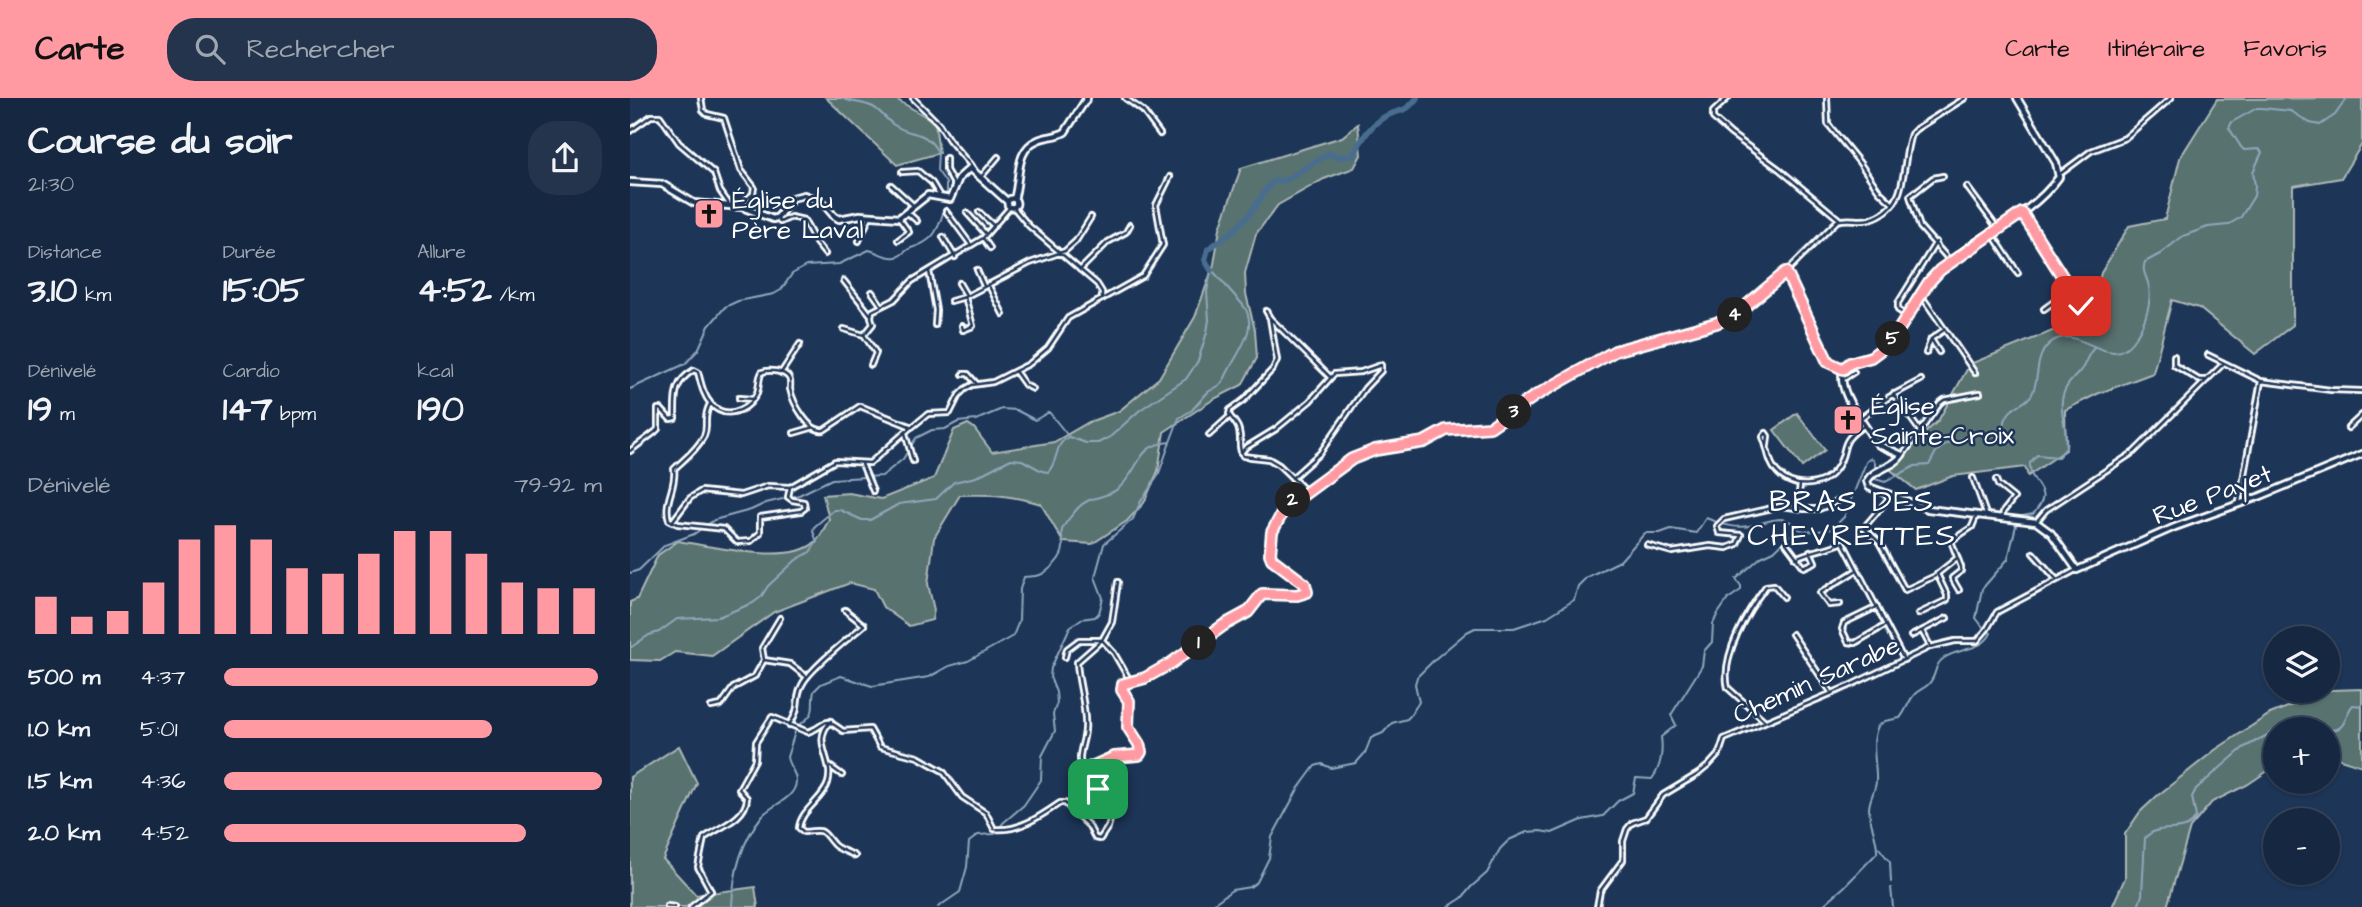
<!DOCTYPE html>
<html lang="fr">
<meta charset="utf-8">
<style>
:root{--surface:#162841;--page:#23344c;--text:#f1f3f6;--muted:#9ea6b1;--line:#35445a;--accent:#ff9aa2}
body{margin:0;font-family:"Architects Daughter",sans-serif;background:var(--page);color:var(--text);height:100vh;display:flex;flex-direction:column;font-size:26px;white-space:nowrap}
*{box-sizing:border-box;margin:0}
p{font-size:23px;color:var(--muted)}
.icon{flex:none;width:38px;height:38px;fill:none;stroke:currentColor;stroke-width:2;stroke-linecap:round;stroke-linejoin:round}
.map{position:relative;flex:1;overflow:hidden}
.side{display:flex;flex-direction:column;background:var(--surface);width:630px}
.side>*{flex:none}
.tools{position:absolute;left:1633px;top:528px;display:grid;gap:14px}
.tools a{display:grid;place-items:center;width:77px;height:77px;border-radius:50%;background:var(--surface);box-shadow:0 2px 5px #0004,0 0 0 2px var(--line);font-size:35px}
.pin{position:absolute;display:grid;place-items:center;width:60px;height:60px;color:#fff;margin:-30px;border-radius:14px;box-shadow:0 4px 10px #0006}
.km{position:absolute;width:35px;height:35px;margin:-18px;border-radius:50%;background:#222;color:#fff;font-size:19px;line-height:35px;text-align:center}
.round{display:grid;place-items:center;flex:none;width:74px;height:74px;border-radius:28px;background:var(--page)}
.head{display:flex;align-items:center;justify-content:space-between;height:119px;padding:0 28px}
h1{font-size:38px;font-weight:800;line-height:52px}
.metrics{display:grid;grid-template-columns:repeat(3,1fr);gap:10px;height:119px;padding:7px 28px}
.metrics div{display:grid;align-content:center}
.metrics b{font-size:35px;font-weight:800}
.metrics small{font-size:19px;font-weight:400}
.metrics p{font-size:19px}
.chart{height:196px;padding:14px 28px}
.chart p{display:flex;justify-content:space-between}
.chart svg{width:100%;height:126px;margin-top:7px;stroke:var(--accent);stroke-width:6}
ul{padding:0 28px;list-style:none;font-size:23px}
li{display:grid;grid-template-columns:112px 84px 1fr;align-items:center;height:52px}
li i{height:18px;border-radius:9px;background:var(--accent)}
header{display:flex;align-items:center;gap:42px;box-sizing:border-box;height:98px;padding:0 35px;background:var(--accent);color:#111}
header strong{font-size:33px}
nav{display:flex;gap:38px;margin-inline-start:auto;font-size:24px}
.search{width:490px;height:63px;background:var(--page);display:flex;align-items:center;gap:18px;box-sizing:border-box;padding:0 24px;border-radius:28px;color:var(--muted);font-size:26px}
main{display:flex;flex:1;min-height:0}
.map>svg:first-child{display:block}
.green{fill:#59726f;stroke:#acb8b7;stroke-width:2}
.lines{fill:none;stroke-linecap:round;stroke-linejoin:round}
.stream{stroke:#91a7bc;stroke-width:2}
.river{stroke:#486d8f;stroke-width:6}
.street-casing{stroke:#fff;stroke-width:8}
.secondary-casing{stroke:#fff;stroke-width:10}
.street{stroke:#1d3557;stroke-width:2.5}
.secondary{stroke:#1d3557;stroke-width:4.5}
.route-casing{stroke:#fff;stroke-width:14}
.route{stroke:#ff9aa2;stroke-width:9}
.labels{text-anchor:middle;stroke-width:5;stroke-linejoin:round;paint-order:stroke}
.poi-label{font-size:26px;fill:#fff;stroke:#1d3557;text-anchor:start}
.street-label{font-size:26px;fill:#fff;stroke:#1d3557}
.quarter-label{font-size:30px;letter-spacing:2px;fill:#fff;stroke:#1d3557}
</style>
<header>
<strong>Carte</strong>
<div class="search"><svg class="icon" aria-label="search" viewBox="0 0 24 24"><circle cx="10" cy="10" r="6"/><path d="M15 15l6 6"/></svg>Rechercher</div>
<nav><a>Carte</a><a>Itinéraire</a><a>Favoris</a></nav>
</header>
<main>
<section class="side">
<div class="head"><div><h1>Course du soir</h1><p>21:30</p></div><a class="round"><svg class="icon" aria-label="share" viewBox="0 0 24 24"><path d="M12 15V3M7 8l5-5 5 5M5 13v7h14v-7"/></svg></a></div>
<div class="metrics">
<div><p>Distance</p><b>3.10<small> km</small></b></div>
<div><p>Durée</p><b>15:05</b></div>
<div><p>Allure</p><b>4:52<small> /km</small></b></div>
</div>
<div class="metrics">
<div><p>Dénivelé</p><b>19<small> m</small></b></div>
<div><p>Cardio</p><b>147<small> bpm</small></b></div>
<div><p>kcal</p><b>190</b></div>
</div>
<div class="chart"><p><span>Dénivelé</span>79–92 m</p>
<svg viewBox="0 0 160 44" preserveAspectRatio="none"><path d="M5 44V31M15 44V38M25 44V36M35 44V26M45 44V11M55 44V6M65 44V11M75 44V21M85 44V23M95 44V16M105 44V8M115 44V8M125 44V16M135 44V26M145 44V28M155 44V28"/></svg>
</div>
<ul>
<li><b>500 m</b>4:37<i style="width:99%"></i></li>
<li><b>1.0 km</b>5:01<i style="width:71%"></i></li>
<li><b>1.5 km</b>4:36<i style="width:100%"></i></li>
<li><b>2.0 km</b>4:52<i style="width:80%"></i></li>
</ul>
</section>
<div class="map">
<svg width="1732" height="809" viewBox="0 0 1732 809">
<rect width="100%" height="100%" fill="#1d3557"/>
<filter id="ink" filterUnits="userSpaceOnUse"><feTurbulence type="fractalNoise" baseFrequency=".0143" numOctaves="2"/><feDisplacementMap in="SourceGraphic" scale="14" xChannelSelector="R" yChannelSelector="G"/><feConvolveMatrix kernelMatrix="1 2 1 2 8 2 1 2 1" color-interpolation-filters="sRGB"/></filter>
<g filter="url(#ink)">
<path class="green" d="M196,0h68l41,24 4,31 -42,12z
M1732,0v46l-21,34 -48,8v139l-38,29 -56,-46 -27,-8 -19,73 -56,21 -32,16 1,40 -38,26 -3,-9 -72,9 -37,14 -29,-23 51,-46 32,-57 120,-48 11,-43 28,-47 36,-7 15,-61 37,-59z
M728,26l3,31 -7,13 -30,11 -46,26 -22,29 -11,39 1,21 9,36 2,28 -15,27 -28,14 -50,33 -6,39 -14,32 -17,18 -35,23 -29,-2 -22,-38c-30,-9 -49,-10 -81,-9l-26,43 -6,46 6,26 -2,10 -23,6 -26,-19 -9,-18 -24,-6 -76,29 -62,44 -37,-4 -15,9 -30,-1v-58l7,-3 21,-44 20,-14c32,5 113,25 137,1 6,-5 10,-16 14,-23l-6,-24 26,-2 32,6 53,-21 20,-48 14,-6 6,4 18,24 62,-10 35,-20 30,-11 40,-33 36,-61 19,-53 6,-36 21,-60 101,-31z
M1167,315l28,37 -23,17 -28,-37z
M1732,591v77l-34,-11v-25h-53v36l-28,19 -35,17 -22,26 -23,79h-55l13,-29v-44l15,-22 17,-16 58,-46 55,-36 61,-24z
M49,648l18,37 -34,76 33,36 59,-8 3,20h-128v-130z"/>
<g class="lines">
<path class="stream" d="M212,0c10,5 21,4 31,9 8,4 13,13 21,18 20,13 30,3 44,27l-1,18 9,13v10
M0,291l55,-25 13,-14 11,-24 16,-19 13,-6 36,-7 7,-4 11,-16 14,-8 33,-2 30,-14c9,2 18,9 27,7 6,-1 9,-7 15,-9 20,-6 26,-14 32,-35
M0,475l9,-3 26,-25 29,-11 20,-14 37,-10 15,-7 33,-8 33,-16 50,-3 21,-17 13,-21 16,-8 13,-1 13,-7 18,-2 26,-11 14,1 19,10 14,-8 20,25 17,6h12l12,-6 30,-27 46,-31 12,-18 9,-29 2,-12 -2,-28 4,-22
M0,550l19,-13 10,-3 18,-13 41,-2 35,-14 8,-6 7,-11 28,-26 14,-8 7,-10 -4,-11 1,-4 20,-17h6l22,10h8l29,-16 37,-5 18,-17 22,-5 35,-18 11,1 20,11 6,1c11,-11 6,-29 21,-35
M171,626c18,-14 9,-15 13,-33l7,-7 20,-8 31,10 57,-9 20,-11 19,-5 45,-25 6,-15 1,-32 4,-12c5,-1 10,0 16,-2 9,-4 23,-17 23,-28 0,-6 -2,-11 -1,-17 2,-7 11,-16 16,-22 13,-14 28,-8 42,-21 22,-21 16,-42 50,-45l9,-24 13,-8 16,-18 12,-7 5,-7c10,-24 36,-49 18,-73l-31,-35
M1648,632l28,-3 19,3
M1698,632c20,1 15,-14 25,-25l9,1
M1249,750l11,14 1,20
M1261,790l2,19
M102,809c1,-33 9,-65 30,-91 9,-11 33,-17 34,-34 1,-9 -8,-16 -9,-25l8,-25
M308,809l22,-15 7,-25 2,-25 9,-7 17,-1 8,-11 21,-18 17,-25 1,-24 13,-25 -2,-17 4,-11 -1,-11 -6,-15 1,-9 19,-41 11,-8 14,-2 4,-4 4,-15 -8,-21 9,-33 29,-25 8,-18 17,-25 12,-34
M579,809l23,-17 18,-3 7,-5 12,-24 3,-21 26,-48 17,-23 7,-2 9,4 25,-5 9,-10 6,-15 12,-5 9,-10 15,-4 3,-3 9,-14 -4,-18 2,-7 18,-18 32,-27 8,-4h39l33,-11 27,-17 4,-14 9,-9 33,-16 25,-28h15l11,-4 25,4 10,-15c15,6 31,12 48,7 9,-2 17,-6 27,-6 10,1 11,5 18,10 8,5 25,1 33,0l12,-12 23,-57 4,-2 4,4v17l10,3 30,-16 14,-1 7,-13 10,-8 31,-11 22,1c6,-7 5,-17 12,-23 7,-7 16,-8 21,-17 8,-16 2,-36 17,-50 27,-25 59,29 83,-2 11,-14 20,-36 17,-55 -1,-9 -8,-15 -4,-25l15,-8 23,-18 25,-9 20,-2 13,-8 13,-21 1,-10 -2,-14 9,-20 -3,-3 -15,1 -3,-3 -12,-19 3,-6 25,-14h5l29,3 19,12 10,2 15,-10 12,-17
M818,809l14,-9 9,-11 16,-14 13,-24 9,-9 18,-8 13,-1 12,2 30,-13 21,-4 15,-15 15,-8 3,-15 16,1c9,-12 11,-27 9,-42l15,-12 -5,-10 31,-49 2,-15 8,-9 1,-18 4,-9 11,-16 13,-9v-4l-5,-7 25,-22 13,-6 23,-22
M1191,809l23,-20 33,-34c1,-15 -8,-30 -8,-44 0,-10 6,-17 7,-27 1,-18 -6,-39 2,-56l7,-5 15,-3c6,-7 8,-16 14,-23 5,-6 13,-7 17,-14 6,-8 3,-16 13,-23 14,-10 39,-7 47,-25l-5,-2 -10,-13 6,-29 26,-30 10,-42 15,-3c24,-26 -5,-27 -3,-51l7,-8 21,2 8,-9c3,-21 -11,-40 0,-60 4,-8 12,-13 17,-21 4,-7 5,-13 11,-19
M1508,809l4,-12 3,-57c14,-17 40,0 51,-21l-4,-20 4,-8 47,-41 32,-17"/>
<path class="river" d="M581,172l-6,-10 3,-11 23,-16 19,-19 20,-30 5,-3 11,-1 42,-26 13,3 13,-2c6,-14 18,-33 34,-40 15,-7 16,-1 29,-17"/>
<g class="street-casing">
<path id="street" d="M71,0l2,12 4,4 17,4 17,52 13,17 -1,7 -14,12
M283,0l26,26 10,16 25,29
M495,0l18,13 17,23
M1098,0l-15,14v6l18,16 48,35 61,51
M1197,0l1,26 31,38 20,29 14,13
M0,33l21,-15h9l19,27 35,30 6,18 9,13
M316,60v12l9,16
M272,74l16,-1 14,12 9,15
M1430,76l31,-23 34,-13 46,-40
M1313,78l-10,2 -23,18 10,31 31,35
M351,79l17,-20
M261,87l23,21
M1337,89l31,42
M384,110l15,18 68,58 5,8v7
M316,113l25,34
M349,114l15,14
M278,115l9,8
M337,115l19,21
M1393,116l58,92
M146,120l4,4 11,-5 13,3 12,23 9,11
M1363,137l25,38
M313,139l12,20
M353,140l7,10
M268,142l11,-8 -10,-14
M229,143l11,-25
M347,172l7,16
M450,172l28,-28 18,-10 4,-7
M299,173l7,39 -1,15
M1156,174l42,90 15,7
M214,183l26,33
M329,185l7,12
M358,186l15,30
M242,194l10,14
M1291,197l54,78
M321,203l14,-4 65,-34 35,-12 11,-10 15,-24
M1414,211l27,-20
M636,213l4,7 60,59
M1276,217l-8,-5v-7l38,-61
M640,220l7,42 -4,9 -29,31 -14,10 -1,4c3,6 9,10 10,17 3,10 -2,15 4,25l26,3 10,6 27,26
M332,228l1,4 10,-4 -8,-29
M214,231l20,6 9,-11 -2,-7 1,-6 22,-11 18,-19 71,-43 27,-31
M234,237l12,18 -5,12
M1301,241l8,13
M1296,255l5,-14 13,-9
M1578,257l53,26 -22,121
M1544,258v9l25,15h8
M385,273l10,14 8,4
M151,275l19,-29
M333,276h5l9,10
M1212,282l12,-8
M1631,283l70,9 31,1
M1263,296l27,37
M109,300l14,1
M80,306c-8,15 -1,21 -6,32 -7,14 -20,23 -30,33 3,18 -11,32 -5,51l9,4 46,5 13,13 14,-1 9,-8v-16l41,-6 4,-3 -1,-6 -12,-2 -4,-3 2,-10
M1231,320l28,-21 32,-17
M1718,330l14,-13
M164,335l17,-5
M275,335l8,28
M579,337l21,-19
M1137,347l1,-9 -2,-3 -3,4c5,11 5,26 14,35 16,18 45,16 59,-3 14,-20 0,-26 29,-44
M0,353l25,-19 3,-3v-20h3l9,10 5,-1c0,-21 -2,-36 19,-48l4,2c3,11 5,23 13,32 13,15 34,8 43,-6 7,-8 3,-18 8,-26 7,-2 22,-2 27,6 2,3 1,8 1,11 3,14 19,44 34,41l36,-24 52,21 16,-13 22,-1 9,-18 6,-6 7,-4 21,-3 36,-18 19,-16 20,-30 75,-42 20,-31 -7,-40 14,-28
M611,355l4,-5 31,-19 34,-28 24,-27 27,-2 20,-7v6l-16,17 -45,65 -28,25
M1273,357l37,-52 4,-3 36,-7
M232,366l11,27
M1343,380l13,36
M1366,382l2,5 16,13 -11,14 -1,7
M1261,398l-25,29 -2,3 15,14 26,48 30,-14
M1167,410l3,-23
M42,424l18,-24 11,-7 40,4 27,-9 22,1 45,-26 35,2 41,-36
M1406,424l10,-12 88,-58 90,-89
M1156,445l18,24 11,-5 -5,-11
M1017,447l25,7 38,-6 17,2 10,-4 4,-9 -22,-2 -2,-7 7,-7 57,-13 23,3h15l21,-9
M1403,455l24,27
M1166,460c15,-8 31,-8 47,-16l61,118
M1329,492l-7,-12 9,-7v-4l-10,-26 21,-14 4,-10
M1210,506l-11,1 -9,-12 37,-23
M1247,509l-33,16 -2,6 6,13 7,1 31,-18
M1288,516l29,-14v-5l-10,-21 20,-16
M1292,533l8,15
M1162,536l39,58
M1281,538l36,-18
M435,559l2,-8 12,-9h23l12,13 15,26
M134,562l-2,-12 18,-30
M81,609l10,-2 12,-17 22,-12 9,-16 26,4 17,13
M201,623c-21,21 4,39 -3,62 -5,17 -27,26 -29,45l5,4c23,-3 17,-1 30,13 5,5 15,7 21,11
M1135,623l-37,-33c-8,-32 20,-78 38,-102l8,-1 10,12
M159,627c14,-19 4,-25 14,-42 9,-16 45,-44 61,-58l-19,-15
M201,669l11,8
M457,675c-14,-12 -3,-27 -2,-43 2,-23 -7,-45 -8,-68l25,-22 10,-18 6,-40
M37,808l8,1
M61,809l20,-16 -13,-24 6,-29c15,-11 42,-19 43,-40l-8,-9 16,-29 1,-18 16,-25 36,15c22,-7 12,-18 35,-1l27,-2 10,18 38,10 25,14 19,26 24,16 8,16c24,3 47,-13 66,-26h5l24,23 6,12 5,1 8,-12 4,-13 -25,-43 21,-12 31,-4 2,-3 -1,-6 -12,-19 1,-26 -7,-11v-5l4,-3 19,-4 25,-14 54,-39 24,-13 14,-18 35,1 9,-3 -1,-7 -29,-22 -6,-10 2,-21 13,-24 67,-49 23,-9 49,-8 22,-12 44,-3 45,-31 80,-45 101,-28 19,-8 51,-43 51,-51c11,-4 22,1 33,-2 41,-12 30,-53 41,-85l5,-5 49,-31
M967,809l3,-16 23,-31v-19l4,-12 5,-6 14,-5 17,-23 35,-21 11,-9 10,-11 5,-15 125,-53 81,-39 25,-6h22l10,-12 10,-17 79,-42"/>
</g>
<g class="secondary-casing">
<path id="secondary" d="M1387,0l39,65 3,14c-31,43 -85,60 -122,96 -23,22 -32,56 -56,77 -12,10 -28,8 -38,19 -6,25 20,51 31,71l5,5 23,10c-8,13 -28,13 -35,26l2,6 59,22 108,13 15,11 26,37 98,-43 86,-31 101,-42
M0,84l32,2 32,19 48,4 31,12 5,-2 14,-19 12,-3 18,7 12,14 5,3 21,-4 39,3 29,-23 22,4 9,-21 11,-10 38,34
M377.5 105a4.5 4.5 0 1 1 9 0a4.5 4.5 0 1 1-9 0Z
M384,101c7,-20 0,-49 24,-59 9,-4 19,-3 27,-8l22,-34"/>
</g>
<use href="#street" class="street"/>
<use href="#secondary" class="secondary"/>
</g>
</g>
<g class="lines" filter="url(#ink)">
<g class="route-casing">
<path id="route" d="M468,691l-4,-9 -7,-6 2,-6 25,-11 25,-2 2,-3 -2,-8 -11,-17 1,-26 -7,-11 1,-6 22,-6 25,-14 54,-39 24,-13 14,-18 35,1 10,-3 -2,-8 -33,-25 -2,-5 2,-22 13,-24 67,-49 23,-9 49,-8 22,-12 44,-3 45,-31 80,-45 101,-28 19,-8 51,-43 42,90 15,7 7,-6 21,-6 20,-15 38,-60 11,-12 82,-57 59,93"/>
</g>
<use href="#route" class="route"/>
</g>
<defs>
<g id="church-square" transform="scale(1.575)"><rect x="-9" y="-9" width="18" height="18" rx="4" fill="#ff9aa2" stroke="#1d3557"/><path d="M-1.2-6h2.4v3.5h3.3v2.4h-3.3V6h-2.4V-.1h-3.3v-2.4h3.3Z" fill="#111"/></g>
</defs>
<g fill-rule="evenodd">
<use href="#church-square" x="79" y="116"/>
<use href="#church-square" x="1218" y="322"/>
</g>
<g class="labels">
<g class="poi-label">
<text x="102" y="110">Église du<tspan x="102" dy="30">Père Laval</tspan></text>
<text x="1241" y="316">Église<tspan x="1241" dy="30">Sainte-Croix</tspan></text>
</g>
<g class="street-label">
<text transform="translate(1582 396) rotate(-21)" y="9">Rue Payet</text>
<text transform="translate(1186 581) rotate(-24)" y="9">Chemin Sarabe</text>
</g>
<g class="quarter-label">
<text x="1222" y="413">BRAS DES<tspan x="1222" dy="34">CHEVRETTES</tspan></text>
</g>
</g>
</svg>
<div class="tools">
<a><svg class="icon" aria-label="layers" viewBox="0 0 24 24"><path d="M12 4l9 5-9 5-9-5zM3 14l9 5 9-5"/></svg></a>
<a>+</a>
<a>−</a>
</div>
<div class="pin" style="left:468px;top:691px;background:#1e9e55"><svg class="icon" aria-label="arrive" viewBox="0 0 24 24"><path d="M6 21V4h12l-3 4 3 4H6"/></svg></div>
<div class="pin" style="left:1451px;top:208px;background:#d93025"><svg class="icon" aria-label="check" viewBox="0 0 24 24"><path d="M5 12l5 5 9-10"/></svg></div>
<b class="km" style="left:569px;top:545px">1</b>
<b class="km" style="left:663px;top:402px">2</b>
<b class="km" style="left:884px;top:314px">3</b>
<b class="km" style="left:1105px;top:217px">4</b>
<b class="km" style="left:1263px;top:241px">5</b>
</div>
</main>
